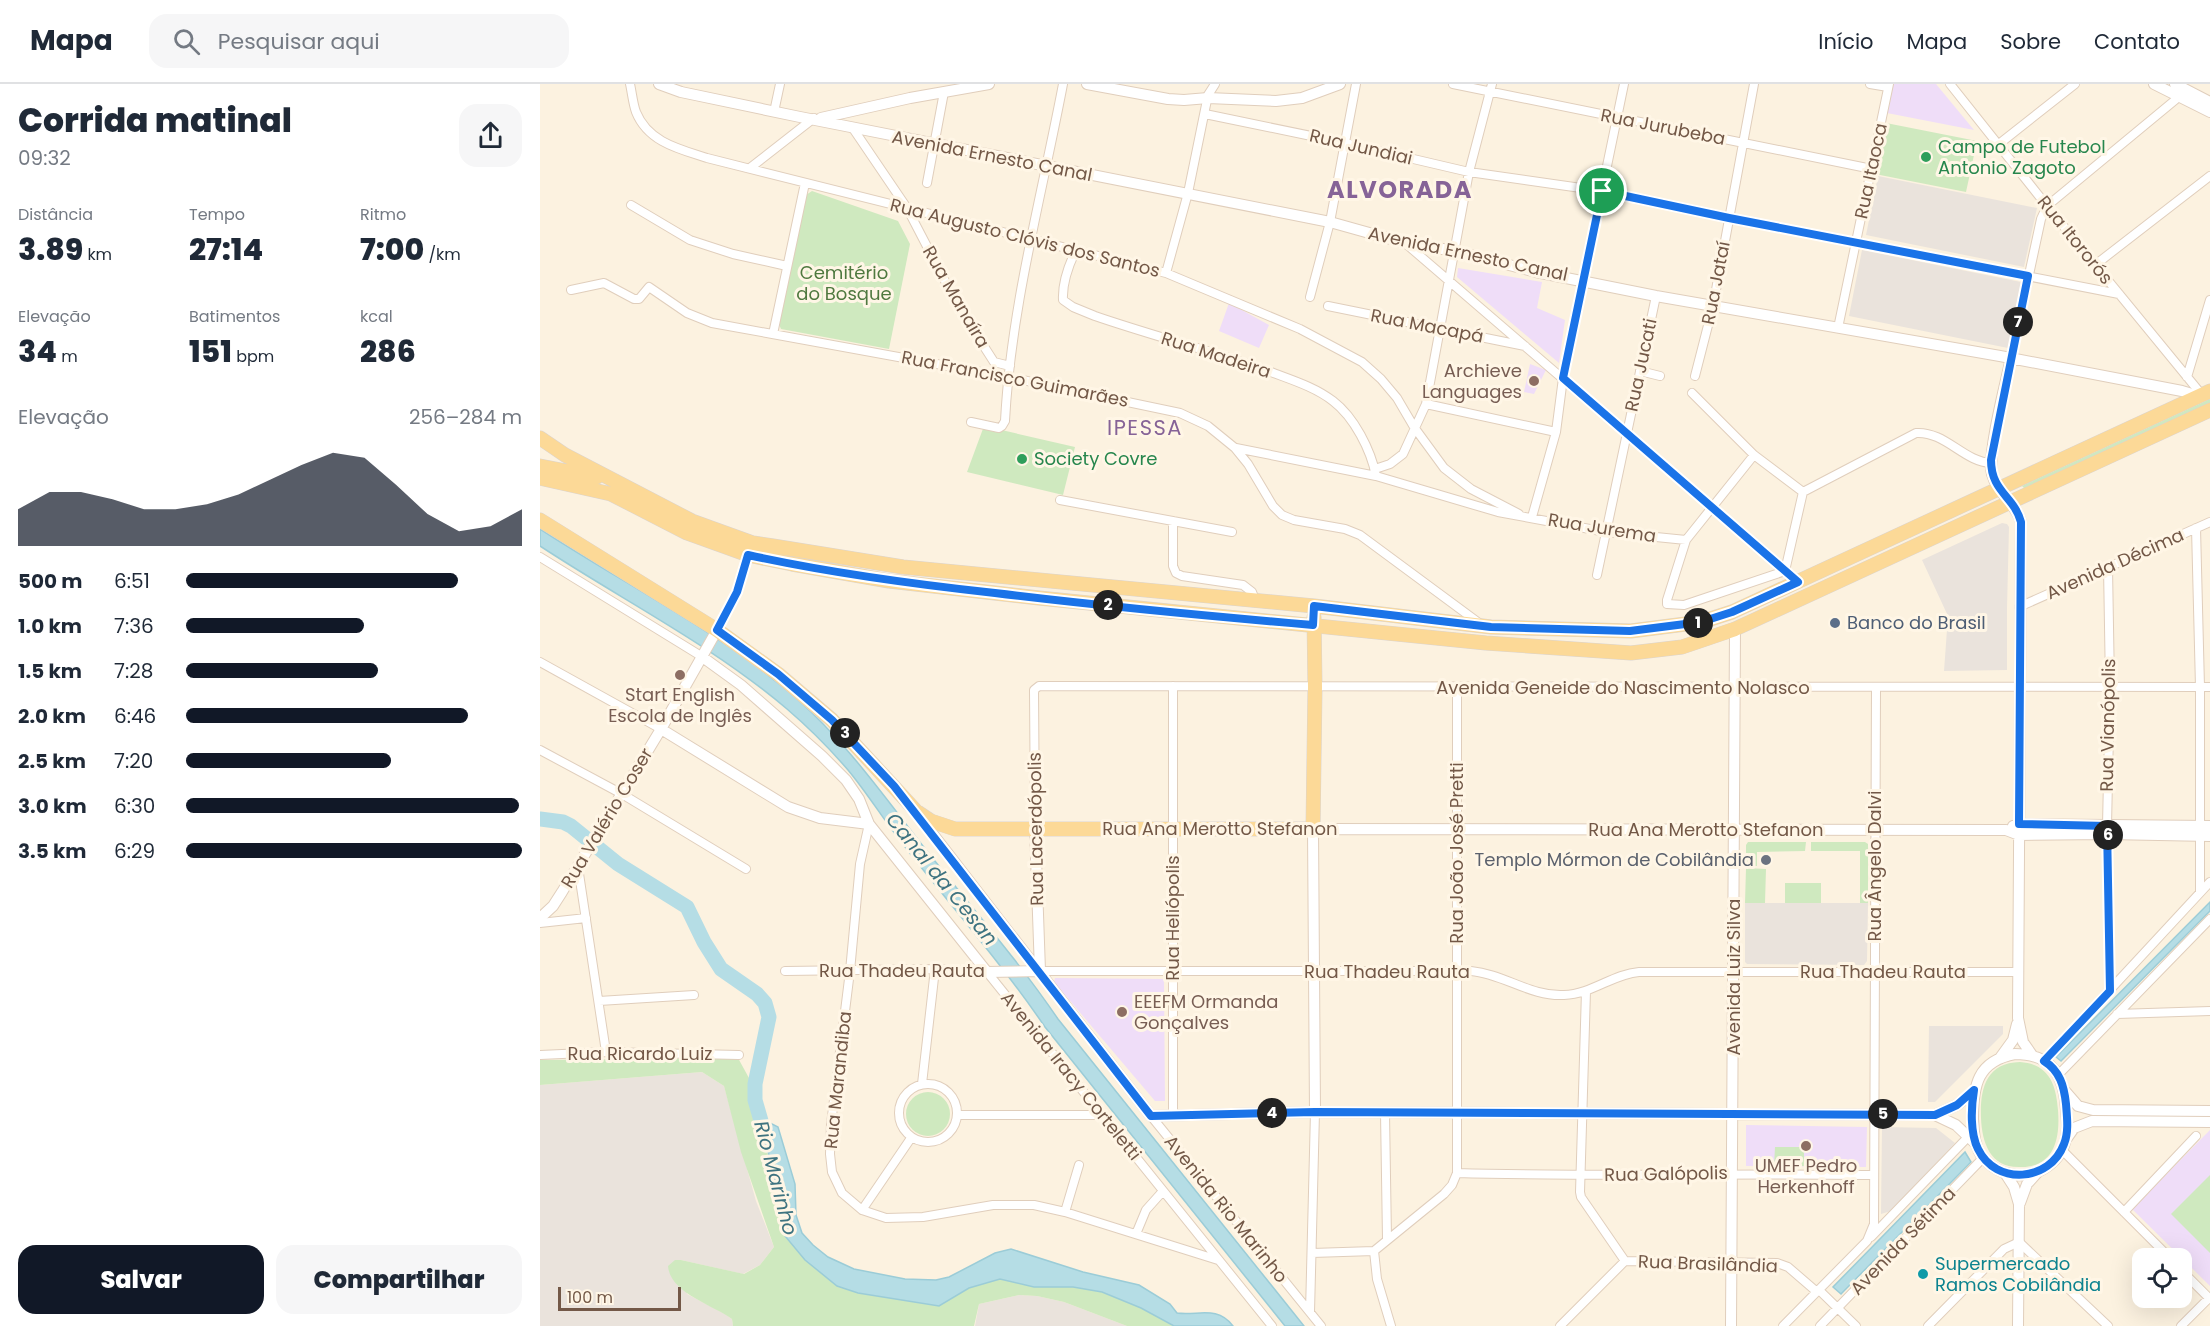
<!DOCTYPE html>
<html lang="pt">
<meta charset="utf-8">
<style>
:root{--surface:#fff;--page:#f6f6f7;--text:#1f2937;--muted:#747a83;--line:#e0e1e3;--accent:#111827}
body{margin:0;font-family:Poppins,sans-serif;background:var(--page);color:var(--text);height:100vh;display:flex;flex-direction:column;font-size:22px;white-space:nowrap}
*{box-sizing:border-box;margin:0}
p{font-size:20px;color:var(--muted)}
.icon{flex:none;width:33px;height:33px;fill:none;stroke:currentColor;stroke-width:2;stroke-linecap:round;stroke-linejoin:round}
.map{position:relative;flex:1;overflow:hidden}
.side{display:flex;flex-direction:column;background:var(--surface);width:540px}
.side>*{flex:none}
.controls{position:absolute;left:1592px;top:1164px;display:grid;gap:12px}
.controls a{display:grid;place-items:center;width:60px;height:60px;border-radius:12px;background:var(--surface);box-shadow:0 6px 24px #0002;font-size:30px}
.scale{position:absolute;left:18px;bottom:15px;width:123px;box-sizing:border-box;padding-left:6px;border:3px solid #735847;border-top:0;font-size:16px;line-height:21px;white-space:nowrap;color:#735847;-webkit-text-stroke:4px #fff6e6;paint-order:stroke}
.pin{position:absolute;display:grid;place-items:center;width:51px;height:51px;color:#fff;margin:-26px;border:3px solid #fff;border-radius:50%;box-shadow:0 2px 6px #0007}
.km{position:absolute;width:30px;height:30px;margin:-15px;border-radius:50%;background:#222;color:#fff;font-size:16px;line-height:30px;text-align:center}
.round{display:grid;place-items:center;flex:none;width:63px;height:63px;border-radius:18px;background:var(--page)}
.headline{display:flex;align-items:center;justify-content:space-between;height:102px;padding:0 18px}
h1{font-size:33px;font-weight:800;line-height:45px}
.figures{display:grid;grid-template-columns:repeat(3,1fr);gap:9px;height:102px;padding:6px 18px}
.figures div{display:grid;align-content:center}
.figures b{font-size:30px;font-weight:800}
.figures small{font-size:16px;font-weight:400}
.figures p{font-size:16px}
.chart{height:168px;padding:12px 18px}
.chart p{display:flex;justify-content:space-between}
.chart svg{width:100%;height:108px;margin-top:6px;fill:var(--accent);opacity:.7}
.button{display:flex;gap:12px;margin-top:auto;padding:12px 18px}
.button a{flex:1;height:69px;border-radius:18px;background:var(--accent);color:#fff;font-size:24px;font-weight:800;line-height:69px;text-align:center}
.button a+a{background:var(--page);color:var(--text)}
ul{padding:0 18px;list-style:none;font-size:20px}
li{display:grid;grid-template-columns:96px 72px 1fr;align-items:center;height:45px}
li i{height:15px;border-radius:8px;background:var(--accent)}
header{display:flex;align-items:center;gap:36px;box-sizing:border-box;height:84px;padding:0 30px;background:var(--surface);border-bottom:2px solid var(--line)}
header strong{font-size:28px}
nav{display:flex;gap:33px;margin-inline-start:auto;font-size:21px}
.search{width:420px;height:54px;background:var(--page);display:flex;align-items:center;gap:15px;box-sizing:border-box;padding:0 21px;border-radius:18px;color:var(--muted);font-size:22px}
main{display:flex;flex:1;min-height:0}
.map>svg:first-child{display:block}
.industrial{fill:#eae3dc}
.education{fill:#efddf8}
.green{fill:#cfe9bf}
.water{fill:#b5dde5;stroke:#9bccd7;stroke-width:1.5}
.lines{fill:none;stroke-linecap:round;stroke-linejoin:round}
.river{stroke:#b5dde5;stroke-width:15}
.minor-casing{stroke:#e0cebc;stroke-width:10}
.tertiary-casing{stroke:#e0cebc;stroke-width:12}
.primary-casing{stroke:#dbd4cf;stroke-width:15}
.minor{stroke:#fff;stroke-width:8}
.tertiary{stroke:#fff;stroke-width:10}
.primary{stroke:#fcd997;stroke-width:14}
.route-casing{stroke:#fff;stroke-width:12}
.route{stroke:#1a73e8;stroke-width:8}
.leisure-dot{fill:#2e9e5b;stroke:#fff6e6;stroke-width:2}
.education-dot{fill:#8d6e63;stroke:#fff6e6;stroke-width:2}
.service-dot{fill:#5c6f8a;stroke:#fff6e6;stroke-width:2}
.worship-dot{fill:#6b7280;stroke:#fff6e6;stroke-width:2}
.culture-dot{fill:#0f9aa8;stroke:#fff6e6;stroke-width:2}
.labels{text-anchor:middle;stroke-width:6;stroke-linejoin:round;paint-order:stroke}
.street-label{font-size:18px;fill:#735847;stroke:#fff6e6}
.leisure-label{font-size:18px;fill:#27864d;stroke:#fff6e6;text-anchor:start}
.park-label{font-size:18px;fill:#4f793f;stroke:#fff6e6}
.education-label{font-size:18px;fill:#785e54;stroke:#fff6e6}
.service-label{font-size:18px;fill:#4e5e75;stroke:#fff6e6;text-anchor:start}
.worship-label{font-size:18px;fill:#5b616d;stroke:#fff6e6;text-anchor:end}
.culture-label{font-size:18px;fill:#0d838f;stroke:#fff6e6;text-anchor:start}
.water-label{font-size:20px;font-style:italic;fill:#3e7380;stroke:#fff6e6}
.quarter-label{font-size:21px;letter-spacing:1.5px;fill:#866397;stroke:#fff6e6}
.district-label{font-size:24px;font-weight:bold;letter-spacing:1.5px;fill:#866397;stroke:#fff6e6}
</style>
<header>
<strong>Mapa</strong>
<div class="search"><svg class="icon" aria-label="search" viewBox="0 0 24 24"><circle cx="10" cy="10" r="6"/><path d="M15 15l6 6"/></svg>Pesquisar aqui</div>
<nav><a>Início</a><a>Mapa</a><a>Sobre</a><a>Contato</a></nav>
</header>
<main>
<section class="side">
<div class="headline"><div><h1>Corrida matinal</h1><p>09:32</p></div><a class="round"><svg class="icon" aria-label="share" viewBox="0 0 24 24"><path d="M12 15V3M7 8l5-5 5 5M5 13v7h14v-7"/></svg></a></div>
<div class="figures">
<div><p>Distância</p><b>3.89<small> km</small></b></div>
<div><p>Tempo</p><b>27:14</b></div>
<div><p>Ritmo</p><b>7:00<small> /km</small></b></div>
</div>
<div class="figures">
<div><p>Elevação</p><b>34<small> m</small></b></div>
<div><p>Batimentos</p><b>151<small> bpm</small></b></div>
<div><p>kcal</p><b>286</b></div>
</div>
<div class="chart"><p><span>Elevação</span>256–284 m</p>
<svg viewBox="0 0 160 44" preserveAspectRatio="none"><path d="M0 44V29L10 22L20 22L30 25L40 29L50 29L60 27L70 23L80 17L90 11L100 6L110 8L120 19L130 31L140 38L150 36L160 29V44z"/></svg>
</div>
<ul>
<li><b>500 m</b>6:51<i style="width:81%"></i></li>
<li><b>1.0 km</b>7:36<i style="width:53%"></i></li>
<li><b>1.5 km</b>7:28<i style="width:57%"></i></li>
<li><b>2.0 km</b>6:46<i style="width:84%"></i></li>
<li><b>2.5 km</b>7:20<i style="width:61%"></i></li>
<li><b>3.0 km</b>6:30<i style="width:99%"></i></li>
<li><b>3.5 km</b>6:29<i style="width:100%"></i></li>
</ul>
<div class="button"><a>Salvar</a><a>Compartilhar</a></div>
</section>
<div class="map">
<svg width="1670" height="1242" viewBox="0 0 1670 1242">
<rect width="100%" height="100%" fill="#fcf2e0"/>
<path class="industrial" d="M1338,92l159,32 -13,59 -158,-32z
M1322,166l159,32 -13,66 -159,-32z
M1462,439l5,1 2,3 -2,81v62l-63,1 4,-55 -26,-56z
M1205,819h123l-1,58 -3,4 -117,-1 -2,-2z
M1389,942h74v8l-68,68h-7z
M162,988l22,14 32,115 18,46 -14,18 -17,9 -62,-14 6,34 38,20 7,5 1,7h-193v-241z
M1342,1043l54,1 19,15 -64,68 -10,3z
M479,1211l18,1 27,6 63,24h-152l4,-22z"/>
<path class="education" d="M1353,0h43l38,46 -87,-17z
M918,184l84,14 -5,26 28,12 -6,43 -102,-86z
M689,219l40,22 -10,23 -40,-17z
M990,280l16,6 -12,24 -10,-2z
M515,894l109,1 1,122h-10l-101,-119z
M1206,1041l121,2 -1,40 -120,-1z
M1670,1046v156l-78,-77z"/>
<path class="green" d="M1346,39l91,18 -11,51 -91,-18z
M272,107l86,30 12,23 -21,105 -108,-20 -3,-7 28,-127z
M1670,315v4l-185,86 -3,-3z
M444,342l91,21 -12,48 -96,-23z
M1208,758h58l-1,9 -48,1v14h-11v-21z
M1271,758h54l3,2v59h-8v-52h-49z
M1206,784l20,1 -1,34h-20z
M1245,799h36v20h-36z
M198,974l17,31 10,54 15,58 5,35 73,57 81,13 30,-18 31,-9 34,8h39l29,5 39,16 33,18h-47l-63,-24 -27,-6 -18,-1 -40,9 -5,22h-241l-1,-7c-19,-14 -62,-26 -64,-53l7,-6h6l63,14 16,-9 14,-18 -33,-95 -17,-66 -22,-14 -162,13v-25z
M1480,978c29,2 36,22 38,48 2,26 -2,56 -36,57 -31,2 -40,-23 -41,-49 -1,-28 4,-55 39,-56z
M366 1030a22 22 0 1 1 44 0a22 22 0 1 1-44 0Z
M1235,1063h29v19h-30z
M1670,1091v78l-39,-39z"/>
<path class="water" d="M0,445c86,56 180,103 257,170 51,45 88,99 130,152 44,56 91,109 131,168l246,307h-19l-240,-299c-43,-63 -93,-120 -140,-180 -20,-25 -37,-53 -57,-77 -18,-21 -40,-43 -61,-61 -75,-64 -165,-109 -247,-163z
M1670,818v9l-149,150 -5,-4z
M226,1037l12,6 17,57 1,31 6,18 11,12 15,12 26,12 51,10 31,1 13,-3 46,-24 16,-4 72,23 56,13 31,19 7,9c21,3 40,-8 56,13h-59l-33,-18 -39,-16 -29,-5h-39l-34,-8 -31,9 -30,18 -81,-13 -21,-7 -32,-26 -20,-24 -5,-35 -18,-75z
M1425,1068l6,10 -130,132 -8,-7z"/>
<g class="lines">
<path class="river" d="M0,735l23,3 8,4 47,38 69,43 17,35 17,27 36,25 8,9 4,14 -14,67v16l13,45"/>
<g class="minor-casing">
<path id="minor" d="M90,0c2,9 3,20 6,28 12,30 43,37 71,46l459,115 134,56 62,33 19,17 16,19 17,29 30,41 27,21 48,25
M913,0l419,85
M1330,0l18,3
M1410,0l97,122 155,189
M234,28l6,-28
M665,30l140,29 124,29 133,19 127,27 390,76
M312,43l55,81 51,98 36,56 16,4
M1459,60l76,-60
M210,84l64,-50
M387,99l17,-91
M91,121l59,35 43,14 54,12
M865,159l394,339
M535,168c-7,15 -13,31 -12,48l10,7 22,9c58,20 118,35 176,56 21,8 44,15 62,29 21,16 38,49 43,75
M1555,181l115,-89
M626,189l22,-80 20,-98 7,-11
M31,206l33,-7 30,16h5l10,-12 38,26 25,10 296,54 172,36 28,13 27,22 13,16 25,42 9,9 12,5 51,9 15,6 119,88
M770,213l20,-75 26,-138
M788,222l197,40
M1298,244l51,-244
M233,250l32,-151
M1471,274l30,-139 6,-13 133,-110
M1100,287l20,5
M1155,292l18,-70 41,-222
M1647,293l23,-77
M1152,309l62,62 49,37
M886,320l130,28
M431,338l28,6 3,-2 3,-5c6,-114 37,-226 58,-337
M696,364l140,28 122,36 108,20 80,8
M1214,371l-68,85 -19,60v4l17,1 101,-34 18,-79
M835,385l15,-5 13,-10 23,-50 43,-232 23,-88
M1263,408l113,-59c29,-2 48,29 75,30
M520,416l172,32
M992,433l24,-85 7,-54 61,-294
M633,437v45l3,7 6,3 61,9 9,7 4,10
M1656,444l4,159v205
M0,473l161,99
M1568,483l2,119 -3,140 3,165
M1057,491l59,-279
M1479,523l191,-85
M177,546l20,-38 11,-37
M0,578l121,67
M0,666l82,44 124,75
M329,740l-9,40 -10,107 -19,153 -1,30 2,18 10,21 20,17 24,8 37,-1 70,-12h41l31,7 153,48
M495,745l-1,-139 5,-4 1171,1
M38,783l28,185
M0,839l46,-5
M245,887l150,-2 52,3 285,354
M500,887h431c33,3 60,26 93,24 28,-1 49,-21 75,-23h379
M1046,907l-6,201 1,5 44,64
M59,917l95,-6
M1577,930l93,-3
M0,971l66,-3 133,3
M1504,977l166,-179
M1518,991l152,-156
M359 1029a29 29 0 1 1 58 0a29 29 0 1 1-58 0Z
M382,1000l13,-115
M845,1029l2,126
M633,1030v-428
M418,1031h143
M611,1032l170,210
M1522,1066l108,108
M917,1089c139,4 278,0 417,2
M322,1126l49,-72
M525,1128l14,-47
M1584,1128l72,-76
M596,1150l10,-24 17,-19
M1331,1153l98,-101
M772,1169l62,-2
M1085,1177l152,2 11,4 29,25
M1641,1186l29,29
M1279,1206l37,36
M770,1228l5,-200
M851,1242l-14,-47 -3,-28 70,-57 8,-9 5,-12v-485
M1020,1242l65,-65
M1243,1242l84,-85 7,-17 2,-536
M1280,1242l163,-168 2,1
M1388,1242l76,-77 15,-7 89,84
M1641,1242l28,-28"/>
</g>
<g class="tertiary-casing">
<path id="tertiary" d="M119,0l22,8 119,25 530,105 75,21 50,8 81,21 120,24 344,60 182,35 17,5
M547,0l81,15 16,1 24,-2 68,3 26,-3 38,-14
M1614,0l56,28
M1635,0l35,18
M281,34l89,-20 79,-14
M1471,274c-5,24 -24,96 -19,116 5,19 24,29 29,48l-3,496 5,24 9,13
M161,572l40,29 81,71 24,24 13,19 10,25 118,148 53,-1
M121,645l127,78 32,11 49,6
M378,731l233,301 164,-4 620,3 22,-10 17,-14
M1473,742l6,-2 191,2
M495,745l5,142
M0,834l13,-12 9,-14 99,-163 56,-99
M1475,970c38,0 49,22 51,56 1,9 2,19 0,28 -4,23 -27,39 -50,37 -14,-1 -27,-9 -35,-20 -7,-11 -7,-23 -8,-36 0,-33 4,-58 42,-65z
M1460,974l13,-18 4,-16
M1525,1007l13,15 15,4 117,1
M775,1028l-2,-283 693,1 13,5 89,-1 102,2
M1395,1031l21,10 20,19
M1527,1054l7,-10 18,-7 118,1
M1465,1089l9,14 5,17 -1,122
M1480,1119l7,-19 10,-11
M1191,1242l4,-697"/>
</g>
<g class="primary-casing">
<path id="primary" d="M0,354l25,17 127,66 61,22 20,3 130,21 411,39 177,21 140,4 70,-9 31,-10 478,-221
M0,382l57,11
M0,394l71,16 76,39 61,22 44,9 97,17 150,17 447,45 145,10 51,-6 53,-18 475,-219
M0,436l177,110 61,44 54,46 84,91 15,10 24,8h358l2,-142 -1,-70"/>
</g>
<use href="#minor" class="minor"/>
<use href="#tertiary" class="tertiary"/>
<use href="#primary" class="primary"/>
</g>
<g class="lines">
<g class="route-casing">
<path id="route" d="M1062,107l127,27 299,58 -37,184c0,32 23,36 30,62l-2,302 88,2 3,165 -66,70c16,10 20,25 22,43 1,13 3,28 -2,40 -14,38 -68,42 -86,5 -8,-16 -7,-41 -4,-59l-17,15 -22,10 -620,-3 -164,4 -257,-330 -62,-66 -54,-46 -61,-44 20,-38 11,-37c82,18 164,29 247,38 106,13 212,23 318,32l1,-19 177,21 139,4 71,-9 31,-10 66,-30 -235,-204z"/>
</g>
<use href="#route" class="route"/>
</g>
<g class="leisure-dot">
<circle cx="1386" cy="73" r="6"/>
<circle cx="482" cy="375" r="6"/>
</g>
<g class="education-dot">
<circle cx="994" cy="297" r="6"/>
<circle cx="140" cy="591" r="6"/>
<circle cx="582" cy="928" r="6"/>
<circle cx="1266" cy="1062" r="6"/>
</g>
<circle class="service-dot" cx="1295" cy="539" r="6"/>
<circle class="worship-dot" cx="1226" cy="776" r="6"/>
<circle class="culture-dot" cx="1383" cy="1190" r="6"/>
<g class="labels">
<g class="street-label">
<text transform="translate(1123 43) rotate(11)" y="6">Rua Jurubeba</text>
<text transform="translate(821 63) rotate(13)" y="6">Rua Jundiai</text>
<text transform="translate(452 72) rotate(11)" y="6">Avenida Ernesto Canal</text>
<text transform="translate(1331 87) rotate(-78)" y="6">Rua Itaoca</text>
<text transform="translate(485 154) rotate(14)" y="6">Rua Augusto Clóvis dos Santos</text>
<text transform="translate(1535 156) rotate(51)" y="6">Rua Itororós</text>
<text transform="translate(928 170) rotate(12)" y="6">Avenida Ernesto Canal</text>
<text transform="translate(1176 199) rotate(-79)" y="6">Rua Jataí</text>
<text transform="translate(416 213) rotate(60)" y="6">Rua Manaíra</text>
<text transform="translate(887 242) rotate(11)" y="6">Rua Macapá</text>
<text transform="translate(676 271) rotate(18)" y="6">Rua Madeira</text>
<text transform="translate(1101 281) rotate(-78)" y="6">Rua Jucati</text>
<text transform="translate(475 295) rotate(11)" y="6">Rua Francisco Guimarães</text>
<text transform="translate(1062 444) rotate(9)" y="6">Rua Jurema</text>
<text transform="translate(1575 480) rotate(-24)" y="6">Avenida Décima</text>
<text x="1083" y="610">Avenida Geneide do Nascimento Nolasco</text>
<text transform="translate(1568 641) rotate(-89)" y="6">Rua Vianópolis</text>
<text transform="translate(67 734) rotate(-59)" y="6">Rua Valério Coser</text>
<text transform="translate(496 745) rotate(-91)" y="6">Rua Lacerdópolis</text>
<text x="680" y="751">Rua Ana Merotto Stefanon</text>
<text x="1166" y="752">Rua Ana Merotto Stefanon</text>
<text transform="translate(917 769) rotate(-90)" y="6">Rua João José Pretti</text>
<text transform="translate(1335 782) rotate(-90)" y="6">Rua Ângelo Dalvi</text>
<text transform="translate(633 834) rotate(-90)" y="6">Rua Heliópolis</text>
<text x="362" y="893">Rua Thadeu Rauta</text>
<text x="847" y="894">Rua Thadeu Rauta</text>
<text x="1343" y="894">Rua Thadeu Rauta</text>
<text transform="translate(1194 893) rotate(-90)" y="6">Avenida Luiz Silva</text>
<text x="100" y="976">Rua Ricardo Luiz</text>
<text transform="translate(531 992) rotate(51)" y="6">Avenida Iracy Corteletti</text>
<text transform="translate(298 996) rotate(-84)" y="6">Rua Marandiba</text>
<text transform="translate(1126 1090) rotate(-1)" y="6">Rua Galópolis</text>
<text transform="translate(686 1125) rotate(51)" y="6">Avenida Rio Marinho</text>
<text transform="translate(1363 1157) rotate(-46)" y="6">Avenida Sétima</text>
<text transform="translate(1168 1180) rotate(2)" y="6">Rua Brasilândia</text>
</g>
<g class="leisure-label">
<text x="1398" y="69">Campo de Futebol<tspan x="1398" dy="21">Antonio Zagoto</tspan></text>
<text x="494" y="381">Society Covre</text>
</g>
<g class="park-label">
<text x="304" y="195">Cemitério<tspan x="304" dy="21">do Bosque</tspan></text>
</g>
<g class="education-label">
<text x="982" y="293" text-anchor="end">Archieve<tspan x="982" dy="21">Languages</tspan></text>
<text x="140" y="617">Start English<tspan x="140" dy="21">Escola de Inglês</tspan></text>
<text x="594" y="924" text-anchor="start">EEEFM Ormanda<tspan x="594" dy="21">Gonçalves</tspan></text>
<text x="1266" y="1088">UMEF Pedro<tspan x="1266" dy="21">Herkenhoff</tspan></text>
</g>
<g class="service-label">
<text x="1307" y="545">Banco do Brasil</text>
</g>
<g class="worship-label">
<text x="1214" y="782">Templo Mórmon de Cobilândia</text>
</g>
<g class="culture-label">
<text x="1395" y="1186">Supermercado<tspan x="1395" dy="21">Ramos Cobilândia</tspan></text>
</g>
<g class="water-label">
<text transform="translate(402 795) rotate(51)" y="7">Canal da Cesan</text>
<text transform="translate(236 1094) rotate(75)" y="7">Rio Marinho</text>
</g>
<g class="quarter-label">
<text x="605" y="351">IPESSA</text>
</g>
<g class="district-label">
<text x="860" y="114">ALVORADA</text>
</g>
</g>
</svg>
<div class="controls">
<a><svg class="icon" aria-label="locate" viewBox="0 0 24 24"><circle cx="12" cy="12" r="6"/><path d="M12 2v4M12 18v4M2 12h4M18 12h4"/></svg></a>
</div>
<div class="scale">100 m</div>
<div class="pin" style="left:1062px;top:107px;background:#1e9e55"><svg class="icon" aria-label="arrive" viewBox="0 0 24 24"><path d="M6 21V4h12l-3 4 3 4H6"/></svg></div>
<b class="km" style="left:1158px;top:539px">1</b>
<b class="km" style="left:568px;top:521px">2</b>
<b class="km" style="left:305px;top:649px">3</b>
<b class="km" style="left:732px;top:1029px">4</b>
<b class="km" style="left:1343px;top:1030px">5</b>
<b class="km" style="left:1568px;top:751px">6</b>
<b class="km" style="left:1478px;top:238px">7</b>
</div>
</main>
